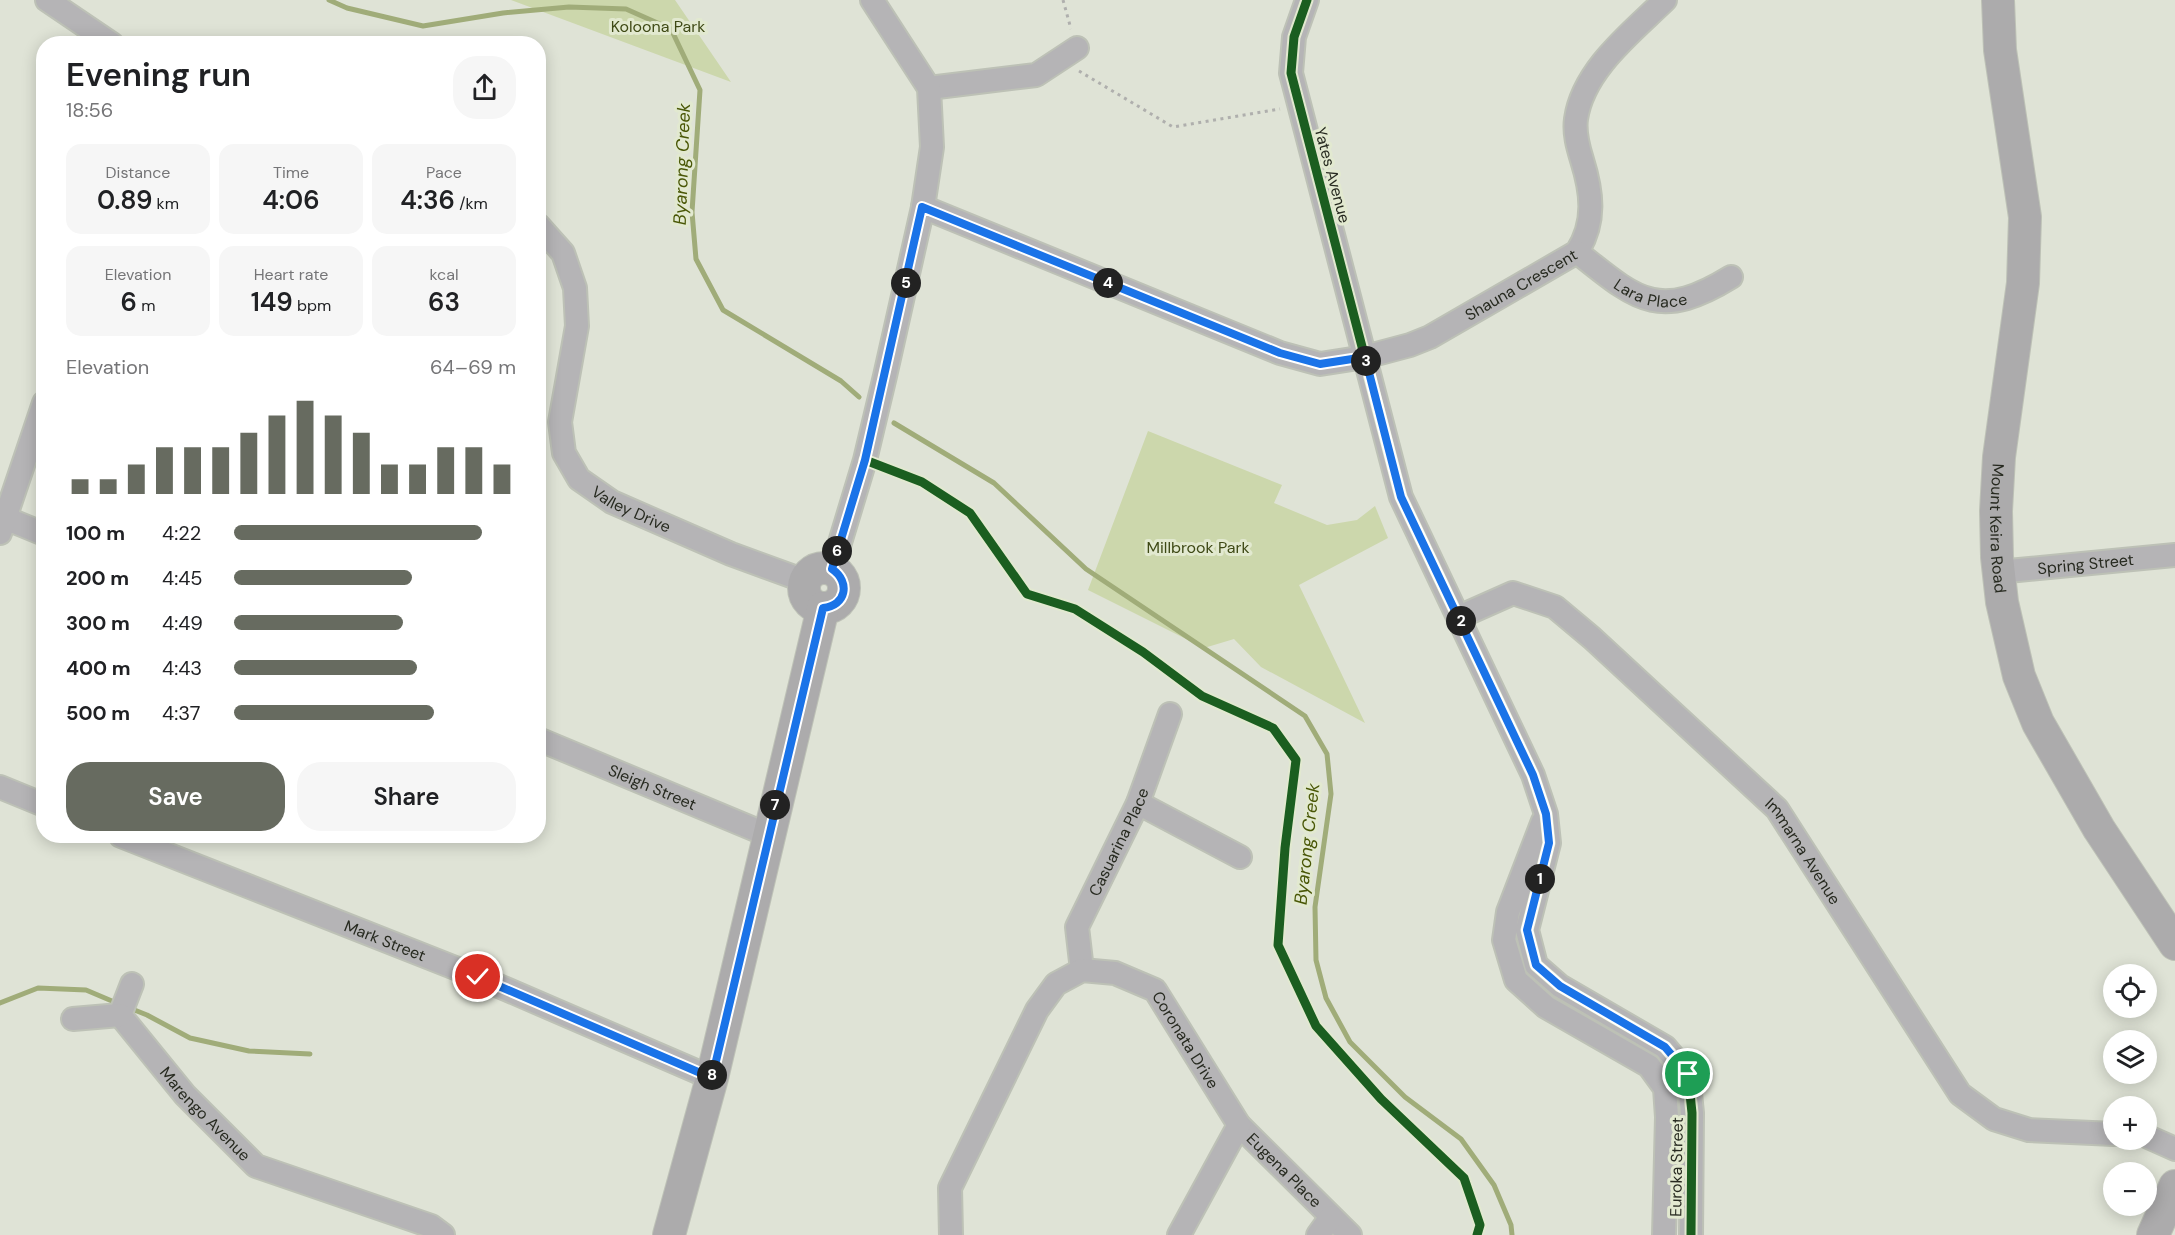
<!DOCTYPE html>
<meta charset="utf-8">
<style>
:root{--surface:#fff;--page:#f6f6f6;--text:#202124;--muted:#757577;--accent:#676b60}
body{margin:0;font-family:"DM Sans",sans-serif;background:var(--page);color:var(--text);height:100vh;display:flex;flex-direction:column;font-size:22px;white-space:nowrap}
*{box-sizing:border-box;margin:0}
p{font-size:20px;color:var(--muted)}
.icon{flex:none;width:33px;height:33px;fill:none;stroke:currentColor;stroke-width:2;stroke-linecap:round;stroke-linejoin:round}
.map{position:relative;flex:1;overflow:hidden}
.details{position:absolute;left:36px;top:36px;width:510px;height:807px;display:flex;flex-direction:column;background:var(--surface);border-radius:24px;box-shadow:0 3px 15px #0003}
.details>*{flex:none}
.controls{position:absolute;left:2103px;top:964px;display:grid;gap:12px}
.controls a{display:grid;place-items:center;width:54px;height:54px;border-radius:50%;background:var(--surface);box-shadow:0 3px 15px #0003;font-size:30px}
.pin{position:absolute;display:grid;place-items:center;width:51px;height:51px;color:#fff;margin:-26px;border:3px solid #fff;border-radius:50%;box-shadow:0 2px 6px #0007}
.km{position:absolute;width:30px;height:30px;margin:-15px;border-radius:50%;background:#222;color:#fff;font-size:16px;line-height:30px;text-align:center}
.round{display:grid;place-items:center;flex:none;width:63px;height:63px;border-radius:24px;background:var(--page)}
.overview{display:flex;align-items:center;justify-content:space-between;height:102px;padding:0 30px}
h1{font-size:33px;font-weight:600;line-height:45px}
.stats{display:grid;grid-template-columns:repeat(3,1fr);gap:9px;height:102px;padding:6px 30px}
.stats div{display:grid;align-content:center;border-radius:15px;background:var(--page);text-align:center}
.stats b{font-size:26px;font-weight:600}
.stats small{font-size:16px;font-weight:400}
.stats p{font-size:16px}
.chart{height:168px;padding:12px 30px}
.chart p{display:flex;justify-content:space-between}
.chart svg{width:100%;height:108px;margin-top:6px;stroke:var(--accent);stroke-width:6}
.action{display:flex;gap:12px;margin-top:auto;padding:12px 30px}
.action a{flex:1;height:69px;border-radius:24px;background:var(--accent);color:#fff;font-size:24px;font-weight:600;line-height:69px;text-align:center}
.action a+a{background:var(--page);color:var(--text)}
ul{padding:0 30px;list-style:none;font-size:20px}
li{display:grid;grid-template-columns:96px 72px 1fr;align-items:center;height:45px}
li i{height:15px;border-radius:8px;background:var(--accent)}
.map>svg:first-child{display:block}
.green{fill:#ccd7ac}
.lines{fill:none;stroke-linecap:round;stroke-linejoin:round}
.stream{stroke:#a0ac79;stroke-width:5}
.street-casing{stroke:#bdc1b6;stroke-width:26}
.secondary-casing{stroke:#bdc1b6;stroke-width:34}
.path{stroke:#afafad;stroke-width:3;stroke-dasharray:3 4.5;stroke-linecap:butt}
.street{stroke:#b5b4b6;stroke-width:22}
.secondary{stroke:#acabac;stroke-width:32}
.cycleway-casing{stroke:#e2e9d0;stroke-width:13}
.cycleway{stroke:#1b5e20;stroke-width:9}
.route-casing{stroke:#fff;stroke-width:12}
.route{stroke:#1a73e8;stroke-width:8}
.labels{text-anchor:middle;stroke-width:6;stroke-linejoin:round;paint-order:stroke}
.park-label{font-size:16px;fill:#3e4915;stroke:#e2e9d0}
.street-label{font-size:16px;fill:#272a20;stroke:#e2e9d0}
.water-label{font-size:18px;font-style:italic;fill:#495706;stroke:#e2e9d0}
</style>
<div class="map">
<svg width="2175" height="1235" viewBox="0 0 2175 1235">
<rect width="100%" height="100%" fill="#dfe3d6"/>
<path class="green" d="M511,0h164l56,82z
M1148,431l134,54 -8,18 53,22 30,-5 18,-14 13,32 -89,47 66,138 -104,-56 -27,-28 -30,9 -116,-58z"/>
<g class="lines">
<path class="stream" d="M329,0l18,8 76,18 80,-13 66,-6 57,2 45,20 29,61 -8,122 4,47 27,51 118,71 18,16
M894,423l100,60 92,86 219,147 22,38 4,40 -16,113 1,53 10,38 24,44 55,55 56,42 33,46 17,40 1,10
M0,1003l38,-15 48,2 33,14
M127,1007l20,8 43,23 59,13 61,3"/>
<g class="street-casing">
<g id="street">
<path d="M47,0l65,44"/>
<path d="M1307,0l-13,37 -3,36 110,424 132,278 13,39 3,29 -22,87 9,35 24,21 105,61 23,27 4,39 -1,122"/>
<path d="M929,88l107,-13 41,-27"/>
<path id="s1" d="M923,207l357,146 40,11 45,-7 45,-12 20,-8 147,-85c19,-30 15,-60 5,-92 -4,-13 -8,-27 -6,-41 7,-49 55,-86 89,-119"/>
<path id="s2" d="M538,225l25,28 12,35 2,38 -17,96 4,31 15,26 33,23 119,52 74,27"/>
<path id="s3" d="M1577,252c59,47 81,70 154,25"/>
<path d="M5,518l39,16"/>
<path d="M0,533l44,-130"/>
<path d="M832,569l33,-109 20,-84 38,-169 9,-60 -3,-59 -57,-88"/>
<path id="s4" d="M1998,572l177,-17"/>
<path id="s5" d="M1459,617l54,-24 42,14 37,31 185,171 183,285 34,25 35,11 85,4"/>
<path id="s6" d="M538,739l230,96"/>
<path d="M0,787l44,18"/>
<path d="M1138,803l102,54"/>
<path d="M1543,821l-35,91 -4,28 12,40 30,27 103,59 16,22 2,29 -3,118"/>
<path id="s7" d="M121,836l357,141 234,101"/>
<path id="s8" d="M1082,970l-5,-43 61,-124 32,-89"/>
<path id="s9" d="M132,984l-12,31 65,80 71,71 175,60 12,9"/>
<path d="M73,1019l47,-4"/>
<path id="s10" d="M1239,1125l111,110"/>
<path d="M2146,1136l29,13"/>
<path id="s11" d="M951,1235l-1,-47 87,-178 19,-26 26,-14 33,3 40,17 84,135 -60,110"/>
<path d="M1318,1235l13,-18"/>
</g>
</g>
<g class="secondary-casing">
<g id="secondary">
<path id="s12" d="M1998,0l2,50 25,167 -2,66 -24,174 -3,54 1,46 5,45 17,74 19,47 61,106 76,115"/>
<circle cx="824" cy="588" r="20"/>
<path d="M669,1235l43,-157 111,-470"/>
<path d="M2153,1235l22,-49"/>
</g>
</g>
<path class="path" d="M1063,0l8,29
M1079,71l94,56 107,-18"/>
<use href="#street" class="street"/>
<use href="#secondary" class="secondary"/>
<g class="cycleway-casing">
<path id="cycleway" d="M1307,0l-13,37 -3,36 110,424 132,278 13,39 3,29 -22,87 9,35 24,21 105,61 23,27 4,39 -1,122
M865,460l57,22 48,31 57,81 48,15 68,43 59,44 71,32 23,32 -11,88 -7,97 38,81 65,73 83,79 16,47 -3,10"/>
</g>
<use href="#cycleway" class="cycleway"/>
</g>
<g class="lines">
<g class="route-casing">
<path id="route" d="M478,977l234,101 111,-470c23,-2 28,-26 9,-39l33,-109 57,-253 358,146 40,11 45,-7 36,140 132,278 13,39 3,29 -22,87 9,35 24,21 105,61 23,27"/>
</g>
<use href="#route" class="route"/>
</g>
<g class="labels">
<g class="park-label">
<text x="658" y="32">Koloona Park</text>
<text x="1198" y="553">Millbrook Park</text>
</g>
<g class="street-label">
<text transform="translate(1333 175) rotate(75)" y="6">Yates Avenue</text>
<text dy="6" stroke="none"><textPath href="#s1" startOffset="646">Shauna Crescent</textPath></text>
<text dy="6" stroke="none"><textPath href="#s3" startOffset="87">Lara Place</textPath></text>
<text dy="6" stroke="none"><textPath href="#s2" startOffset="332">Valley Drive</textPath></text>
<text dy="6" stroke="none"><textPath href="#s12" startOffset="532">Mount Keira Road</textPath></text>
<text dy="6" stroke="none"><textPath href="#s4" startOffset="88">Spring Street</textPath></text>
<text dy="6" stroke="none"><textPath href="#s6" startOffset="124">Sleigh Street</textPath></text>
<text dy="6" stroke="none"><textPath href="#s8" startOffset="138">Casuarina Place</textPath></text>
<text dy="6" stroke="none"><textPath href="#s5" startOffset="453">Immarna Avenue</textPath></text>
<text dy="6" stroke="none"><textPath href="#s7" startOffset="284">Mark Street</textPath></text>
<text dy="6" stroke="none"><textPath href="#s11" startOffset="442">Coronata Drive</textPath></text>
<text dy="6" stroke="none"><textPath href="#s9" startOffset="164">Marengo Avenue</textPath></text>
<text transform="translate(1676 1167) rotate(-89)" y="6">Euroka Street</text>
<text dy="6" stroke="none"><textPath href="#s10" startOffset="64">Eugena Place</textPath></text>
</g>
<g class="water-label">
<text transform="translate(682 164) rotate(-88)" y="6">Byarong Creek</text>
<text transform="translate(1307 844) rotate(-84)" y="6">Byarong Creek</text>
</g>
</g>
</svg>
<div class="controls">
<a><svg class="icon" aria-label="locate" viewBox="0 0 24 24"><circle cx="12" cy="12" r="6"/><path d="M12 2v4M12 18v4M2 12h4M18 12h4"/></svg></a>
<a><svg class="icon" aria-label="layers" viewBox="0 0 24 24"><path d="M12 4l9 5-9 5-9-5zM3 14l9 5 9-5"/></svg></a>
<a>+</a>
<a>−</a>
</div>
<div class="pin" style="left:1688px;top:1074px;background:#1e9e55"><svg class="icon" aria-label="arrive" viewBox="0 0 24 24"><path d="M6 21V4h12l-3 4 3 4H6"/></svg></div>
<div class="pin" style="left:478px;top:977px;background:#d93025"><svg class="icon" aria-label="check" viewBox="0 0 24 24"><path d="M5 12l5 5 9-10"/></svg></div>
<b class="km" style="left:1540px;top:879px">1</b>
<b class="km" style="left:1461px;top:621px">2</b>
<b class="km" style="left:1366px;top:361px">3</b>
<b class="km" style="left:1108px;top:283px">4</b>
<b class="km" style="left:906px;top:283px">5</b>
<b class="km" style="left:837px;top:551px">6</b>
<b class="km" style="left:775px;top:805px">7</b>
<b class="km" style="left:712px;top:1075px">8</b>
<section class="details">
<div class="overview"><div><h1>Evening run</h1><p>18:56</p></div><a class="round"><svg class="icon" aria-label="share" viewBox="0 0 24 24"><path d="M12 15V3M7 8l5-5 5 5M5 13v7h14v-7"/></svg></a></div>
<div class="stats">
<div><p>Distance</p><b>0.89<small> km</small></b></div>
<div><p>Time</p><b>4:06</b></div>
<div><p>Pace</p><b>4:36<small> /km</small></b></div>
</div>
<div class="stats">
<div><p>Elevation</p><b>6<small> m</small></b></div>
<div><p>Heart rate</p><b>149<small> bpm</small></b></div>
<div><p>kcal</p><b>63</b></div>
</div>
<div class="chart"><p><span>Elevation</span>64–69 m</p>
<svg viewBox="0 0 160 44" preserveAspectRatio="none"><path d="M5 44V38M15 44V38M25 44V32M35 44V25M45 44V25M55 44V25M65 44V19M75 44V12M85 44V6M95 44V12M105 44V19M115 44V32M125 44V32M135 44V25M145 44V25M155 44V32"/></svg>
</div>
<ul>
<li><b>100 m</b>4:22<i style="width:88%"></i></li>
<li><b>200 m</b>4:45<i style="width:63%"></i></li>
<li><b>300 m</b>4:49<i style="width:60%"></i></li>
<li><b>400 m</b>4:43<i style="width:65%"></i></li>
<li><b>500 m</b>4:37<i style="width:71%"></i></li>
</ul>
<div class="action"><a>Save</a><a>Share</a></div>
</section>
</div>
